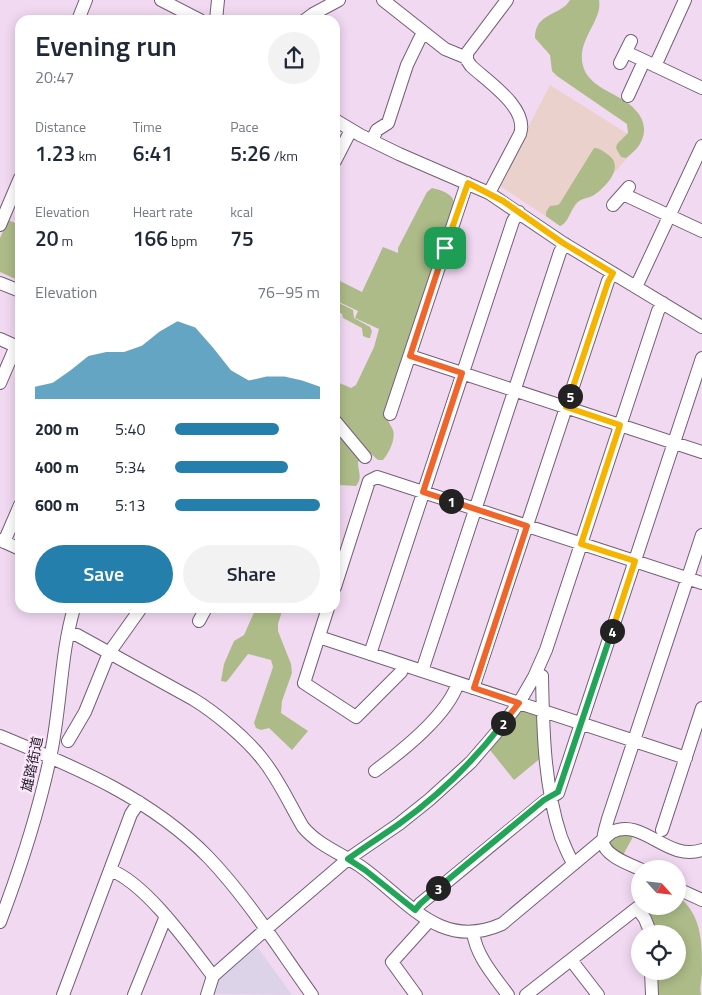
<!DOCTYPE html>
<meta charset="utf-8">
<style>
:root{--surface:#fff;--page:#f2f2f3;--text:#1f2937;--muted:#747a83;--accent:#247fac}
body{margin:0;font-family:"Titillium Web","Noto Sans JP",sans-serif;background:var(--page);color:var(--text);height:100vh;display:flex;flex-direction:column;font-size:19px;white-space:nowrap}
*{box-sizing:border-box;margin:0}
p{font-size:16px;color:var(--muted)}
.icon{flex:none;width:28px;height:28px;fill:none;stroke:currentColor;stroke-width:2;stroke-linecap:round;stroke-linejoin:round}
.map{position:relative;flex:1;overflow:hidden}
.details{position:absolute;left:15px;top:15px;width:325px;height:598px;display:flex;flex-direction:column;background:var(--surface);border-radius:15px;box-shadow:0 2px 12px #0003}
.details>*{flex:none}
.needle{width:32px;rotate:117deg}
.tools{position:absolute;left:631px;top:860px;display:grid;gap:10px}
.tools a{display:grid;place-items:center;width:55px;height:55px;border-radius:50%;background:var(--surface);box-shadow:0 2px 12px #0003;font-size:25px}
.pin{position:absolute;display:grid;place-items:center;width:42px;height:42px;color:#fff;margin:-21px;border-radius:10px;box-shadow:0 2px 8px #0006}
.km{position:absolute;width:25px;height:25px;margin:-12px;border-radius:50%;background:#222;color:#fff;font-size:14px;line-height:25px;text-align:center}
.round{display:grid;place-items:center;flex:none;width:52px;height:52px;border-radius:26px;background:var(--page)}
.headline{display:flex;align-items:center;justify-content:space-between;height:85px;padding:0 20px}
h1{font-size:28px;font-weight:600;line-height:38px}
.figures{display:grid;grid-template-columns:repeat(3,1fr);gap:8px;height:85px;padding:5px 20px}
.figures div{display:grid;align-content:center}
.figures b{font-size:21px;font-weight:600}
.figures small{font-size:14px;font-weight:400}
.figures p{font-size:14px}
.chart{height:140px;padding:10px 20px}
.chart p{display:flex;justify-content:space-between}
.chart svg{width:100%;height:90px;margin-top:5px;fill:var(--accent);opacity:.7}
.primary-button{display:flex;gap:10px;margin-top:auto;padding:10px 20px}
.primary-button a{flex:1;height:58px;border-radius:30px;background:var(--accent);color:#fff;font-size:20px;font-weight:600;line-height:58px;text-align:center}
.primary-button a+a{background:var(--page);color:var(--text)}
ul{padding:0 20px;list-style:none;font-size:16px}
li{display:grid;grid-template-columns:80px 60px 1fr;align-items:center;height:38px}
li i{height:12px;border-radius:6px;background:var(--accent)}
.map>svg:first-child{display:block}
.industrial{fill:#ddd3e8}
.education{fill:#ebd1cc}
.green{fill:#adbb88}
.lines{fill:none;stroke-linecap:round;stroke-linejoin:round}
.minor-casing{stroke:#745f75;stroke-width:14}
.minor{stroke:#fff;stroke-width:12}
.split-1-casing{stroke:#fff;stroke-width:10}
.split-2-casing{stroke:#fff;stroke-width:10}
.split-3-casing{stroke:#fff;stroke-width:10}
.split-4-casing{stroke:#fff;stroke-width:10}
.split-5-casing{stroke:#fff;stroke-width:10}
.split-6-casing{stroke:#fff;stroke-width:10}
.split-1{stroke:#f0652b;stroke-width:6}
.split-2{stroke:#f0652b;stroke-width:6}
.split-3{stroke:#22a559;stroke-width:6}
.split-4{stroke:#22a559;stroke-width:6}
.split-5{stroke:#f5b400;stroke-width:6}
.split-6{stroke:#f5b400;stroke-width:6}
.labels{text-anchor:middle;stroke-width:5;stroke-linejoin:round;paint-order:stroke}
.street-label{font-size:14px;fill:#281f28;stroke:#fbe8fc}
</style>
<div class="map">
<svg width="702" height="995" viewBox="0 0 702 995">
<rect width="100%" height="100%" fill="#f1d9f2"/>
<path class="industrial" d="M253,948l6,1 33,46 -80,-1 5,-15z"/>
<path class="education" d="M550,85l78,49 -8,7 6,17 5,-4 -34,38 -4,4 -15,6 -13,21 -5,3 -60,-40 1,-6z"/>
<path class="green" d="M570,0h29c4,21 -23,40 -16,66 6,21 31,26 46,38 22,17 19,39 -3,54l-5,-1 -5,-9 1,-4 11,-11 -1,-9 -70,-48 -5,-5 -2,-16 -15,-17c0,-26 26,-22 35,-38z
M594,148c6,0 12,5 17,9 12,13 -7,31 -17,38 -5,3 -11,3 -15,6 -9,6 -9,21 -19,25l-14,-10v-4l4,-6 8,-1 2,-2z
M432,188c8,2 21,5 22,15l-68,211c1,6 4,10 7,16 3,9 -4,23 -10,30h-5l-9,-8 -11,10c0,10 5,16 -2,24l-16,-1 -4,-3 3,-19 -4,-3v-79l16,7 5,-3 18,-38 5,-18 -24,-11 3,-7 -23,-11v-9l5,-10 22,11 21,-45 15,6v-5l29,-56z
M8,220l12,5v56l-20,-9v-34z
M335,301l18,9 1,8 16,9 2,4 -2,7h-2l-5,-2 -1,-8 -19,-10 -1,-4 -7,-4z
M256,608h27l-5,16v7l13,33 1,9 -10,28 -1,12 27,18 -16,19 -23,-22 -8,2 -5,-2 -2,-5 19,-56 -2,-7 -23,-6 -20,26 -2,2 -5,-1 3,-17 10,-23 10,-6z
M523,708l16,6 3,43 -28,23 -24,-30z
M621,834l13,1 -11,20 -15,-9 1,-5z
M678,896c24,19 24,46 24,75 0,8 -3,16 -1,24h-43v-24h20v-37h-21l-6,-18 -8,-10h35z"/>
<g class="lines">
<g class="minor-casing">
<path id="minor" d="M161,0l39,20
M383,0l62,49 22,9
M78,20l8,-20
M216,20l2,-20
M305,20l8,-6 26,-14
M626,52l76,36
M620,63l11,-22
M655,66l30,-66
M628,96l16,-35
M335,120l25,15 39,19 90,39 74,50 139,84
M372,140l5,-10 11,-7 19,-58 16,-33
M335,161l16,-31
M489,193l31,-59c9,-26 -33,-53 -49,-68l-4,-6v-7l40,-53
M623,194l79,37
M613,205l16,-18
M0,225l20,-47
M0,283l20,8
M636,287l66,-141
M0,339l20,9
M410,356l292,96
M0,383l16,-37
M390,414l77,-231
M335,421l30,36
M0,540l20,9
M4,542l16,-37
M335,587l34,-106 8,-4 325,106
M328,608l-24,75 52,34 45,-45 2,-7
M199,621l7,-13
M68,634l9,1 116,64c23,14 54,40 70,61 16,20 27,45 40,67 15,18 37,26 57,39 46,32 79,86 142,58l110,-92c31,-15 55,30 90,18
M319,637l367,121
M370,654l143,-433 6,-9
M422,671l138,-419 5,-8
M536,673l6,3c1,54 2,110 19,161 4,9 7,19 13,27
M473,688l135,-407 5,-8
M0,736c75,31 151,62 209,122 39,41 70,91 103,137
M68,741l17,-29 24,-59 32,-45
M375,771c27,-20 72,-55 83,-88
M662,830l40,-122
M640,869c-11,-5 -35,-13 -37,-27 0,-7 3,-16 5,-23l94,-284
M110,870c36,13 80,76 103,106
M678,889l24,11
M415,910l5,-6 125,-103 13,-8 144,-435
M0,922c20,-53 38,-108 50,-164 11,-49 10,-102 24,-150
M473,932c3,24 21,44 35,63
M571,960l27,35
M651,971l1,24
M63,995l68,-181 8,-12
M134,995l32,-79
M207,995l6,-19 52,-46 83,-71 51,-35 30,-24 42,-38 25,-29 23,-30 15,-26 12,-27 112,-339 5,-8
M416,995l-24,-33 37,-41
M526,995l111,-87 8,11 6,15"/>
</g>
<use href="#minor" class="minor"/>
</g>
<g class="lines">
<g class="split-1-casing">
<path id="split-1" d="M445,248l-35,108 52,17 -39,119 28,9"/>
</g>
<g class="split-2-casing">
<path id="split-2" d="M451,501l76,25 -53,162 45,15 -16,20"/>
</g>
<g class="split-3-casing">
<path id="split-3" d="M438,888l-18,16 -5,6 -50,-40 -17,-11c16,-12 34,-23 51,-35 39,-28 74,-62 104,-101"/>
</g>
<g class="split-4-casing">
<path id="split-4" d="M438,888l106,-88 14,-8 54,-161"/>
</g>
<g class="split-5-casing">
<path id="split-5" d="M570,396l-4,11 54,18 -39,119 54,17 -23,70"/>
</g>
<g class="split-6-casing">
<path id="split-6" d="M445,248l23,-65 35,18 60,42 50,30 -5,9 -38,114"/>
</g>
<use href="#split-1" class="split-1"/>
<use href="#split-2" class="split-2"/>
<use href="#split-3" class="split-3"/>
<use href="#split-4" class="split-4"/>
<use href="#split-5" class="split-5"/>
<use href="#split-6" class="split-6"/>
</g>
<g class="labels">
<g class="street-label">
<text transform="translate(32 764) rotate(-78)" y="5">雄踏街道</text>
</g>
</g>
</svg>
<div class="tools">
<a><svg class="needle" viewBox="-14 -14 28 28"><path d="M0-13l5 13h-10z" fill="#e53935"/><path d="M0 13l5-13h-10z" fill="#747a83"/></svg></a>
<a><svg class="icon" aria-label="locate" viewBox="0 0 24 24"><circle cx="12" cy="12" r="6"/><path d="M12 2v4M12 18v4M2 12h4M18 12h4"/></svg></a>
</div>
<div class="pin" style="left:445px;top:248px;background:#1e9e55"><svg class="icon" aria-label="arrive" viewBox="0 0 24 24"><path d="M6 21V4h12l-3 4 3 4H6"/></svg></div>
<b class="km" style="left:451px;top:501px">1</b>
<b class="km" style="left:503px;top:723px">2</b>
<b class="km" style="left:438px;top:888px">3</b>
<b class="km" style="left:612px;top:631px">4</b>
<b class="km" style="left:570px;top:396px">5</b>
<section class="details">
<div class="headline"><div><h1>Evening run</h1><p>20:47</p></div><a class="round"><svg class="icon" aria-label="share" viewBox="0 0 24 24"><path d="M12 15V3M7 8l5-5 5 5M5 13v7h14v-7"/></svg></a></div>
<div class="figures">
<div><p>Distance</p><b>1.23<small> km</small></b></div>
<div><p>Time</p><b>6:41</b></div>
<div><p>Pace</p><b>5:26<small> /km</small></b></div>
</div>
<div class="figures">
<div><p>Elevation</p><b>20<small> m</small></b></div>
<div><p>Heart rate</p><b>166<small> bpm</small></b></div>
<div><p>kcal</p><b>75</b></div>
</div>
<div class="chart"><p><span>Elevation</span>76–95 m</p>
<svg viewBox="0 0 160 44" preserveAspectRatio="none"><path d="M0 44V38L10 36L20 30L30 23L40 21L50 21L60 18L70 11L80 6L90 9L100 19L110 30L120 35L130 33L140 33L150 35L160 38V44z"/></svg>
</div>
<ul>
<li><b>200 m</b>5:40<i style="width:72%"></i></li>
<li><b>400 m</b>5:34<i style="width:78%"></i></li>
<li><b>600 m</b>5:13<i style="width:100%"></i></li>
</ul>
<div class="primary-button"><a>Save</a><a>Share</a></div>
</section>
</div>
